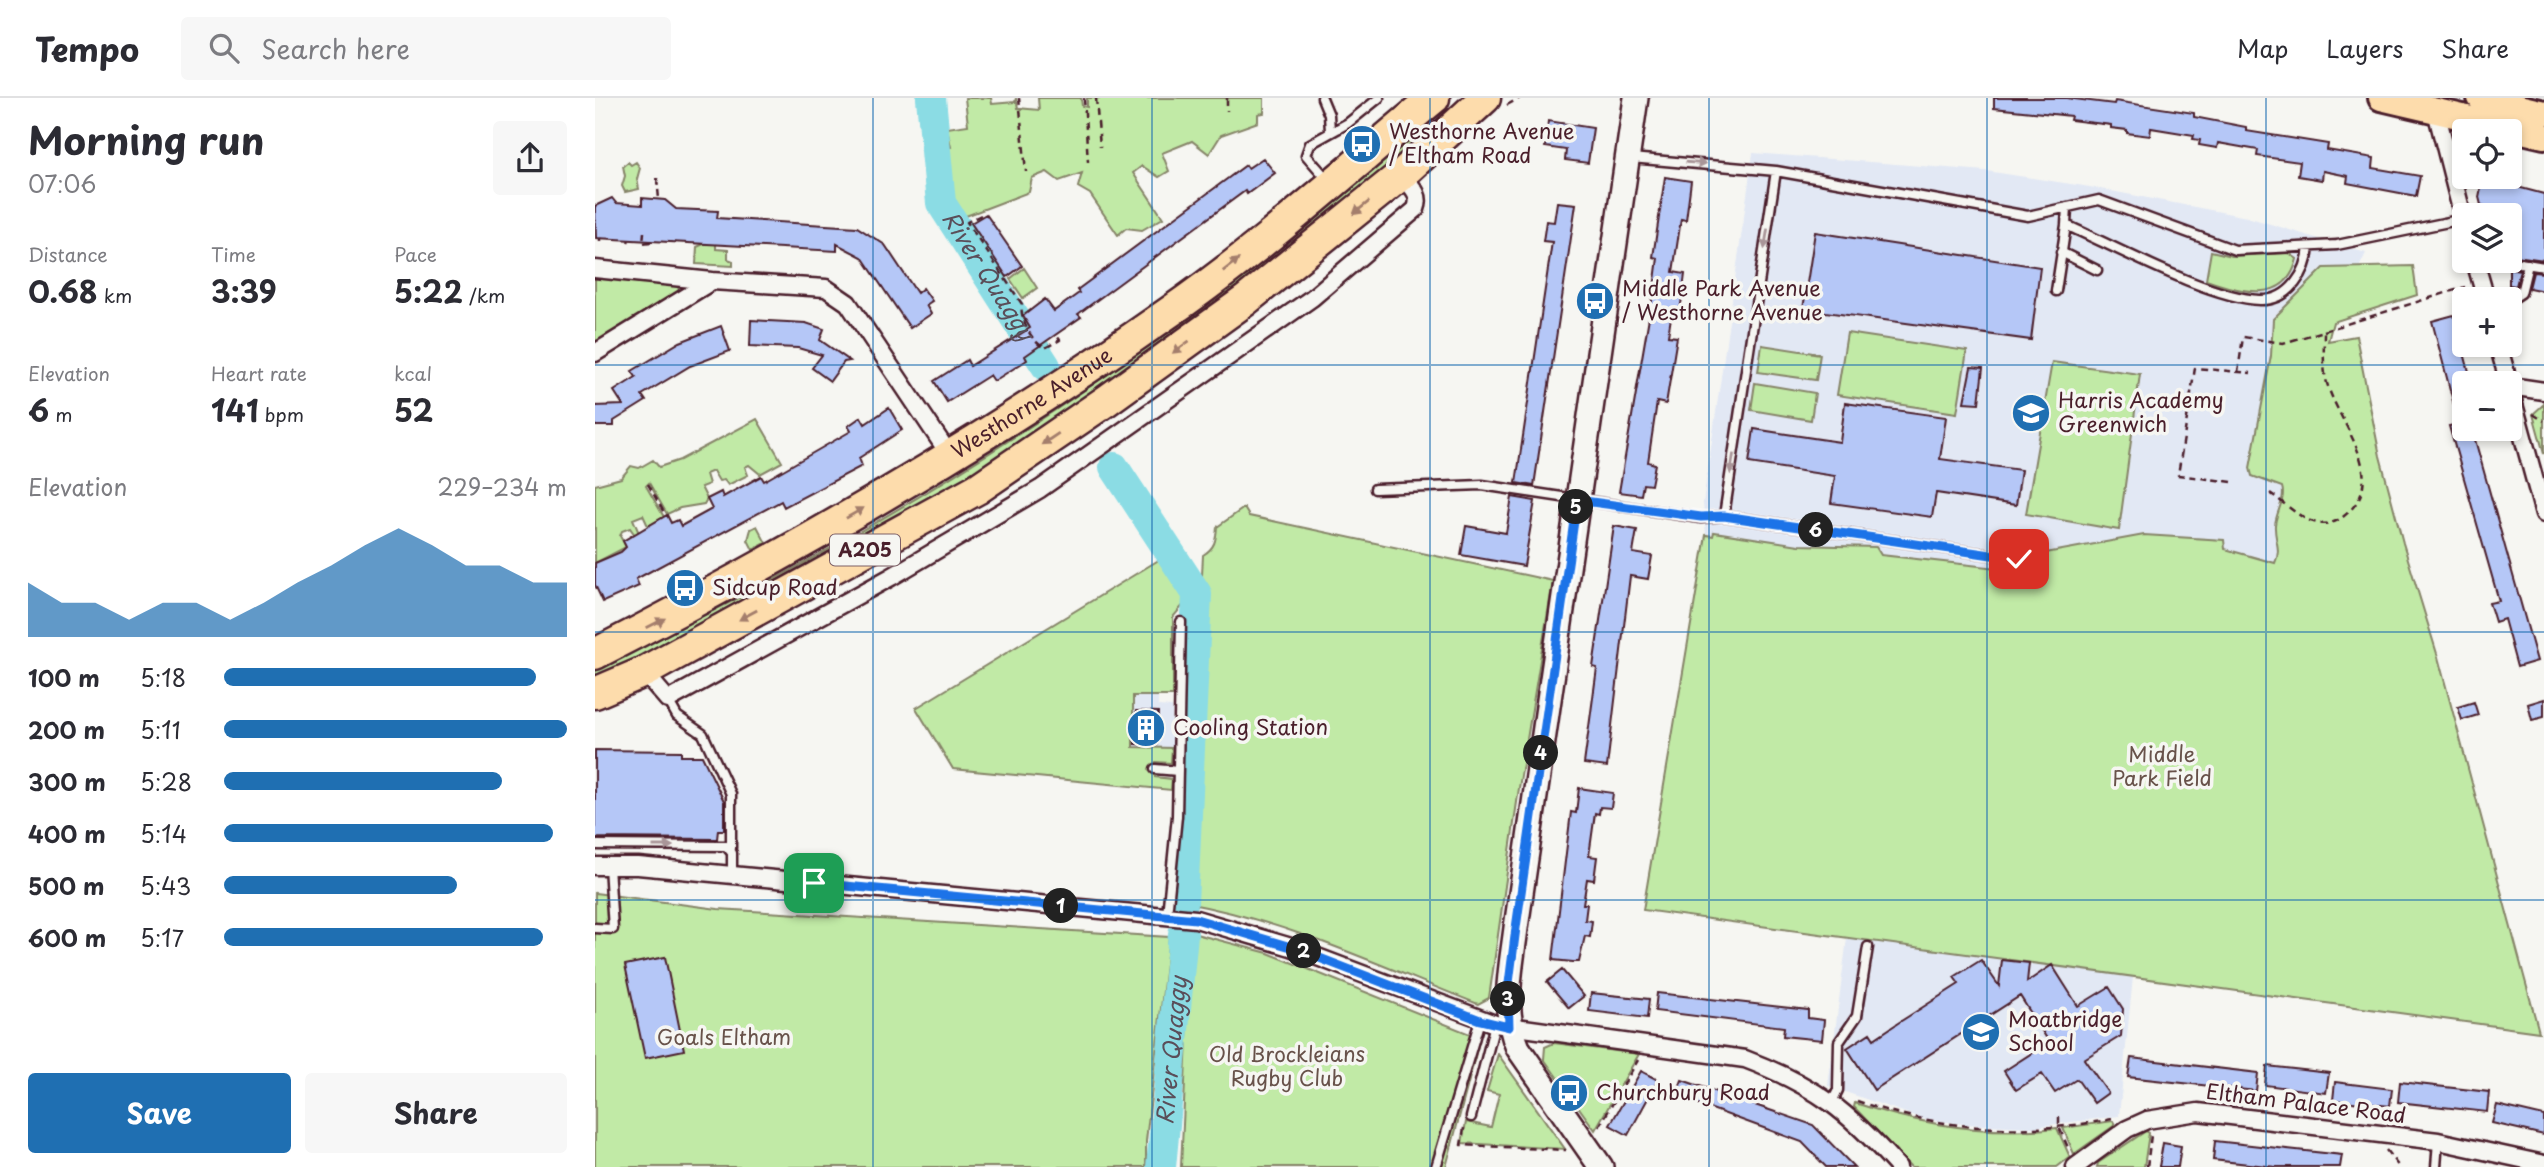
<!DOCTYPE html>
<meta charset="utf-8">
<style>
:root{--surface:#fff;--page:#f7f7f7;--text:#2b2b33;--muted:#7c7c81;--line:#e1e1e2;--accent:#1f6fb2}
body{margin:0;font-family:"Playpen Sans",sans-serif;background:var(--page);color:var(--text);height:100vh;display:flex;flex-direction:column;font-size:26px;white-space:nowrap}
*{box-sizing:border-box;margin:0}
p{font-size:23px;color:var(--muted)}
.icon{flex:none;width:38px;height:38px;fill:none;stroke:currentColor;stroke-width:2;stroke-linecap:round;stroke-linejoin:round}
.map{position:relative;flex:1;overflow:hidden}
.drawer{display:flex;flex-direction:column;background:var(--surface);width:595px}
.drawer>*{flex:none}
.controls{position:absolute;left:1857px;top:21px;display:grid;gap:14px}
.controls a{display:grid;place-items:center;width:70px;height:70px;border-radius:7px;background:var(--surface);box-shadow:0 4px 10px #0003;font-size:35px}
.pin{position:absolute;display:grid;place-items:center;width:60px;height:60px;color:#fff;margin:-30px;border-radius:14px;box-shadow:0 4px 10px #0006}
.km{position:absolute;width:35px;height:35px;margin:-18px;border-radius:50%;background:#222;color:#fff;font-size:19px;line-height:35px;text-align:center}
.round{display:grid;place-items:center;flex:none;width:74px;height:74px;border-radius:7px;background:var(--page)}
.head{display:flex;align-items:center;justify-content:space-between;height:119px;padding:0 28px}
h1{font-size:38px;font-weight:700;line-height:52px}
.metrics{display:grid;grid-template-columns:repeat(3,1fr);gap:10px;height:119px;padding:7px 28px}
.metrics div{display:grid;align-content:center}
.metrics b{font-size:30px;font-weight:700}
.metrics small{font-size:19px;font-weight:400}
.metrics p{font-size:19px}
.chart{height:196px;padding:14px 28px}
.chart p{display:flex;justify-content:space-between}
.chart svg{width:100%;height:126px;margin-top:7px;fill:var(--accent);opacity:.7}
.button{display:flex;gap:14px;margin-top:auto;padding:14px 28px}
.button a{flex:1;height:80px;border-radius:7px;background:var(--accent);color:#fff;font-size:28px;font-weight:700;line-height:80px;text-align:center}
.button a+a{background:var(--page);color:var(--text)}
ul{padding:0 28px;list-style:none;font-size:23px}
li{display:grid;grid-template-columns:112px 84px 1fr;align-items:center;height:52px}
li i{height:18px;border-radius:9px;background:var(--accent)}
header{display:flex;align-items:center;gap:42px;box-sizing:border-box;height:98px;padding:0 35px;background:var(--surface);border-bottom:2px solid var(--line)}
header strong{font-size:33px}
nav{display:flex;gap:38px;margin-inline-start:auto;font-size:24px}
.search{width:490px;height:63px;background:var(--page);display:flex;align-items:center;gap:18px;box-sizing:border-box;padding:0 24px;border-radius:7px;color:var(--muted);font-size:26px}
main{display:flex;flex:1;min-height:0}
.map>svg:first-child{display:block}
.built{fill:#e2e8f4}
.green{fill:#c1eaa6;stroke:#868468;stroke-width:2}
.lines{fill:none;stroke-linecap:round;stroke-linejoin:round}
.river{stroke:#8bdce4;stroke-width:30}
.building{fill:#b5c7f7;stroke:#4a1f2b;stroke-width:2}
.lane-casing{stroke:#4a1f2b;stroke-width:13}
.street-casing{stroke:#4a1f2b;stroke-width:21}
.secondary-casing{stroke:#4a1f2b;stroke-width:28}
.primary-casing{stroke:#4a1f2b;stroke-width:30}
.highway-casing{stroke:#4a1f2b;stroke-width:35}
.path{stroke:#4a1f2b;stroke-width:2.5;stroke-dasharray:7 5;stroke-linecap:butt}
.lane{stroke:#f6f6f2;stroke-width:8}
.street{stroke:#f6f6f2;stroke-width:16}
.secondary{stroke:#f6f6f2;stroke-width:23}
.primary{stroke:#fddcac;stroke-width:24}
.highway{stroke:#fddcac;stroke-width:30}
.oneway{fill:#a99598}
.oneway2{fill:#a47e6c}
.route-casing{stroke:#fff;stroke-width:14}
.route{stroke:#1a73e8;stroke-width:9}
.grid{fill:none;stroke:#1f6fb2;stroke-width:2;stroke-opacity:0.55}
.labels{text-anchor:middle;stroke-width:7;stroke-linejoin:round;paint-order:stroke}
.shield{fill:#f6f6f2;stroke:#7e6067;stroke-width:2}
.shield-label{font-size:19px;font-weight:bold;fill:#4a1f2b}
.poi-label{font-size:21px;fill:#4a1f2b;stroke:#f6f6f2;text-anchor:start}
.street-label{font-size:21px;fill:#4a1f2b;stroke:#f6f6f2}
.park-label{font-size:21px;fill:#68524a;stroke:#f6f6f2}
.water-label{font-size:23px;font-style:italic;fill:#5a4e59;stroke:#f6f6f2}
</style>
<header>
<strong>Tempo</strong>
<div class="search"><svg class="icon" aria-label="search" viewBox="0 0 24 24"><circle cx="10" cy="10" r="6"/><path d="M15 15l6 6"/></svg>Search here</div>
<nav><a>Map</a><a>Layers</a><a>Share</a></nav>
</header>
<main>
<section class="drawer">
<div class="head"><div><h1>Morning run</h1><p>07:06</p></div><a class="round"><svg class="icon" aria-label="share" viewBox="0 0 24 24"><path d="M12 15V3M7 8l5-5 5 5M5 13v7h14v-7"/></svg></a></div>
<div class="metrics">
<div><p>Distance</p><b>0.68<small> km</small></b></div>
<div><p>Time</p><b>3:39</b></div>
<div><p>Pace</p><b>5:22<small> /km</small></b></div>
</div>
<div class="metrics">
<div><p>Elevation</p><b>6<small> m</small></b></div>
<div><p>Heart rate</p><b>141<small> bpm</small></b></div>
<div><p>kcal</p><b>52</b></div>
</div>
<div class="chart"><p><span>Elevation</span>229–234 m</p>
<svg viewBox="0 0 160 44" preserveAspectRatio="none"><path d="M0 44V25L10 32L20 32L30 38L40 32L50 32L60 38L70 32L80 25L90 19L100 12L110 6L120 12L130 19L140 19L150 25L160 25V44z"/></svg>
</div>
<ul>
<li><b>100 m</b>5:18<i style="width:91%"></i></li>
<li><b>200 m</b>5:11<i style="width:100%"></i></li>
<li><b>300 m</b>5:28<i style="width:81%"></i></li>
<li><b>400 m</b>5:14<i style="width:96%"></i></li>
<li><b>500 m</b>5:43<i style="width:68%"></i></li>
<li><b>600 m</b>5:17<i style="width:93%"></i></li>
</ul>
<div class="button"><a>Save</a><a>Share</a></div>
</section>
<div class="map">
<svg width="1949" height="1069" viewBox="0 0 1949 1069">
<rect width="100%" height="100%" fill="#f6f6f2"/>
<filter id="ink" filterUnits="userSpaceOnUse"><feTurbulence type="fractalNoise" baseFrequency=".0143" numOctaves="2"/><feDisplacementMap in="SourceGraphic" scale="14" xChannelSelector="R" yChannelSelector="G"/><feConvolveMatrix kernelMatrix="1 2 1 2 8 2 1 2 1" color-interpolation-filters="sRGB"/></filter>
<g filter="url(#ink)">
<path class="built" d="M1158,55l233,18 104,16 157,30 119,36 -37,78 -1,40 35,221 -213,-38 -117,18 -327,-37 -3,-32z
M538,598h25v10l14,1v41l-39,-1z
M1252,840l286,39 -14,139 -86,11 -69,-3 -41,-5 -95,-33z"/>
<path class="green" d="M370,0h26l1,6 23,-2 1,-4 2,10 21,2 -1,-12h43l1,8 5,1v-9h177v15l-6,1v8l-37,13 -12,19 -17,-13 -30,12 7,18 -10,6 -17,-11 -9,7 30,45 -21,12 -16,-2 -8,7 -28,-41 -12,-7 4,-14 -23,8 -12,-9 -15,6 -3,14 -71,27 -11,-17 -11,-103 8,49 7,-1 -4,-19 21,-3z
M820,36l9,9 -110,92 -162,117 -165,113 -174,107 -218,110v-15c209,-93 414,-219 599,-354 77,-55 148,-120 221,-179z
M33,64l3,3 5,-3 4,6 -3,11 2,10 -14,3 -3,-6 3,-10 -2,-10z
M111,145h10v6l12,1v9l5,2v5l-37,-2 1,-17z
M1616,153l21,5 57,-3 8,6c-11,46 -57,33 -91,21z
M1818,168l4,29 -84,27 -5,19 28,-5 24,120 23,87 35,114 101,375 -896,-122 63,-375 7,1 1,-4 85,13 77,2 5,8 152,17 10,-2 -3,-16 104,-19 80,5 1,9 50,14c7,-14 -1,-23 0,-38 1,-13 11,-26 7,-38l-30,-11 -2,-8 21,-112 2,-37 51,-51z
M429,170l13,20 -14,10 -13,-19z
M0,179l83,8 1,6 -84,52z
M1252,235l120,18 -10,62 -120,-18z
M1167,247l58,9 -4,26 -58,-8z
M1457,264l88,12 -21,156 -93,-16z
M1160,285l60,10 -4,27 -60,-10z
M1949,306v50l-11,-40z
M162,321l25,43 -22,12 -11,-9 -4,2 3,8 -20,10 -4,-5 -5,1 -6,-10 -7,3 3,10 -8,3 6,12 -3,5 -24,4 -13,6 -18,-31 -3,3 18,31 -16,9 -5,-11 -10,4 6,14 -4,2 -5,-7 -8,3 -2,5 6,11 -31,16v-78l26,-7 10,-12 8,2 14,-8 6,7 21,-7z
M649,410l5,8 304,65 -34,207 -30,210 -11,6c-95,-37 -191,-83 -292,-101l17,-348c12,-7 13,-15 14,-28z
M162,428l9,17 -13,7 -5,-10 3,-11z
M567,460l29,38 -18,21v79h-40v51l39,1 -1,15 -15,-1 -1,15 17,2 -1,11 -218,-21 -37,-61z
M0,795l123,16 451,28 -23,204v26h-551z
M597,835l76,20 212,85 -34,129h-265z
M959,945l85,11 -44,76 -51,-71 1,-12z
M903,956l67,95 -103,-6 4,-21 25,5 8,-33 -12,-3z
M1260,1005c66,22 133,33 202,25l13,29 -13,10h-146l-57,-60z
M1518,1023l2,4 -41,29 -11,-26z
M1551,1033l3,2 -5,34h-47l1,-4z"/>
<g class="lines">
<g class="river">
<path id="s1" d="M336,0l10,105 105,163"/>
<path d="M519,369l83,127 -14,309"/>
<path id="s2" d="M566,1069l22,-233"/>
</g>
</g>
<path class="building" d="M1399,0h72l48,6 1,-3 79,12v4l52,10v4l82,13 -1,6 47,8 -1,10 47,8 -4,20 -69,-13 1,-7 -25,-5 -1,9 -24,-4 2,-14 -43,-6 1,-6 -40,-7 -1,5 -18,-3 1,-5 -7,-1 1,-4 -43,-7 -1,8 -23,-3v-3l-16,-2v-3l-41,-5 1,-4 -77,-8z
M953,23l45,7 -5,35 -23,-3 1,-10 -21,-3z
M668,60l12,15 -28,21 -2,-3 -167,123 3,3 -56,39 2,4 -33,21 -4,-6 -43,27 -13,-21 33,-21 3,6 60,-38 -7,-12 22,-17 9,12 25,-18 -2,-3 131,-97 38,-28 2,3z
M1070,79l26,4 -5,39 -5,-1 -8,53 12,2 -5,38 -8,-1 -4,25 9,1 -11,67 -9,-2 -9,60 7,2 -4,21 -8,-1 -2,11 -22,-3 35,-204 4,-30 -5,-1z
M1888,80l61,16v66l-35,-5 1,-42 -29,-8 -2,-8z
M17,100l4,5 26,2v-7l23,2 11,9 42,2 -1,7 140,9 28,18 32,48 6,-5 9,13 -6,4 5,9 -21,14 -48,-71 -25,-13v7l-241,-13 -1,-32z
M962,104l19,2 -42,282 -18,-3 36,-241 -9,-1 3,-20 8,1z
M391,116l36,52 -15,11 -36,-54z
M1220,134l225,35 -9,73 -228,-31z
M1914,170l11,2 -4,16 -7,-1z
M1938,174l11,1v18l-15,-3z
M1859,217l18,68h-8v46h8l65,232 -20,6 -13,-48 -9,3 -3,-10 -3,-9 10,-2 -50,-175 10,-2 -27,-103z
M156,222l55,3 18,6 -4,11 30,21 -6,1 -14,19 -18,-13 10,-13 -24,-7 -48,-2z
M126,228l9,25 -40,15 -48,29 4,6 -32,20v5h-19v-20l28,-1 -9,-14 22,-14 -4,-6 48,-29z
M1376,269l12,1 -4,35 -15,-1z
M1250,305l101,14 -6,42 81,11 -5,35 -80,-12 -4,24 -101,-14 4,-27 -86,-13 5,-34 86,13z
M294,310l13,22 -40,26 -3,2 3,8 -78,41 -3,-6 -145,78 3,7 -36,16 -8,-17v-22l26,-11 5,-5 -3,-6 44,-26 4,8 7,-3 3,6 31,-17 -5,-10 14,-7 2,5 38,-21 3,5 87,-50 -3,-5 13,-9 4,7z
M917,399l23,4 -11,65 -63,-11 5,-29 40,7z
M1019,428l23,4 -4,23 19,3 -4,23 -18,-3 -23,191 -23,-3 13,-96 -4,-1z
M1949,601v18l-12,3 -4,-16z
M1879,604l4,13 -16,5 -4,-13z
M541,613l22,1 -1,33 -22,-1z
M0,652l86,1v5h21l22,45v29h-6l-1,9 -122,-1z
M984,690l34,5 -2,15 -11,-1 -1,7 -4,-1 -6,43 8,1 -3,23 -7,-1 -4,25h4l-2,16 7,1 -2,16 -5,-1 -6,26h-6l-20,-2 18,-148 5,1z
M70,859l19,93 -39,8 -20,-93z
M1386,862l18,26 3,-26 27,3 -2,19 25,-17 26,41 31,-19 14,22 -2,27 -37,23 24,34 -14,10 -17,-24 -22,14 -13,-19 -26,16 -12,-19 45,-29 -29,-46 -146,94 -27,-42 23,-15 4,6 24,-16 61,-39 -5,-7z
M967,872l22,26 -15,12 -22,-26z
M996,895l58,6 -2,19 -58,-7z
M1062,895l151,17v8l16,2 -2,20 -39,-4 1,-9 -129,-16z
M1536,960l127,15 -2,18 -128,-14z
M1672,968l62,7 -3,20 -61,-8z
M1046,973l17,9 -30,55 -18,-10z
M1087,982l131,45 41,42h-28l-24,-25 -126,-46z
M1740,984l57,7 -2,17 -57,-6z
M1805,984l89,10 -2,20 -89,-10z
M1902,1007l47,11v19l-52,-12z
M1620,1043l127,14 -2,12h-64l-63,-7z
M1568,1045l18,3 -3,21h-19z"/>
<g class="lines">
<g class="lane-casing">
<path id="lane" d="M727,0l7,17 1,16
M1036,60l145,13 252,45 71,-16 136,50 102,-5 126,-26
M733,82l-22,-25 4,-11 38,-21 31,-25
M1472,109l-1,18c50,22 143,73 194,75 30,1 47,-28 49,-53
M1466,154l36,18
M1913,163l36,6
M1461,193l10,-66
M1914,203l12,-8 7,-29
M780,391l107,-4 219,33 23,-2 309,45
M1129,418l52,-345
M73,602l9,16 26,18 28,60v54
M560,671l23,2
M0,747l131,1 6,7v22
M572,817l10,-99 4,-194
M0,830l18,1 -4,-63
M1237,1004l6,-12 1,-48 18,-26 11,-69
M876,1019l24,-93
M841,1069l44,-147
M1841,1069l2,-26"/>
</g>
<g class="street-casing">
<path id="street" d="M1841,13l28,110
M1880,163l11,38
M0,171l117,12
M1903,247l11,38
M0,255l117,-72 114,7 22,15 103,154
M1914,288l35,128
M1915,288l34,5
M49,574l24,28 223,-123 149,-88 272,-191 104,-89c6,-15 -5,-23 -15,-34
M0,768h43l558,53 95,28 204,77 250,35c71,27 103,52 153,108
M1480,1069l52,-38 20,-9 51,-8 240,29 106,23"/>
</g>
<g class="secondary-casing">
<path id="secondary" d="M1006,1069l-83,-119c-17,-39 -7,-79 -2,-120l120,-830"/>
</g>
<g class="primary-casing">
<path id="primary" d="M1786,0l163,38
M1885,0l64,15"/>
</g>
<g class="highway-casing">
<g id="highway">
<path id="s3" d="M0,556c199,-102 393,-214 576,-343 92,-64 176,-141 263,-213"/>
<path d="M0,595l49,-21 333,-183 129,-88 140,-101 155,-125 84,-77"/>
</g>
</g>
<path class="path" d="M424,0l7,74
M489,0l4,64
M501,0l4,49
M632,0v13
M912,7l13,-7
M62,80l2,21
M386,117l-14,7 55,82c-3,14 9,38 23,44l15,-8 -3,-4
M49,134l-1,11 8,-1
M5,144v-3
M33,144l1,-2
M1729,233l141,-44
M1643,274l5,-35 40,6 41,-12c0,14 -1,29 1,43 6,44 70,101 19,142 -27,22 -52,-8 -74,-23
M1938,316l11,7
M1637,384l-54,-7 17,-107 56,5
M53,386l18,32
M1262,1003c83,29 168,35 255,18
M1464,1019v10l10,23
M1004,1029l39,-67
M869,1030l-3,17 105,5
M1791,1052l13,17
M1552,1069l4,-32"/>
<use href="#lane" class="lane"/>
<use href="#street" class="street"/>
<use href="#secondary" class="secondary"/>
<use href="#primary" class="primary"/>
<use href="#highway" class="highway"/>
</g>
<defs><path id="oneway-solid" d="M-6-.8H1V-3.2L6.5 0L1 3.2V.8H-6Z" transform="scale(1.75)"/></defs>
<g class="oneway">
<use href="#oneway-solid" transform="translate(1101 65) rotate(4)"/>
<use href="#oneway-solid" transform="translate(1171 141) rotate(99)"/>
<use href="#oneway-solid" transform="translate(1137 366) rotate(99)"/>
<use href="#oneway-solid" transform="translate(68 748)"/>
</g>
<g class="oneway2">
<use href="#oneway-solid" transform="translate(766 110) rotate(141)"/>
<use href="#oneway-solid" transform="translate(636 167) rotate(-38)"/>
<use href="#oneway-solid" transform="translate(586 249) rotate(144)"/>
<use href="#oneway-solid" transform="translate(455 341) rotate(146)"/>
<use href="#oneway-solid" transform="translate(260 415) rotate(-30)"/>
<use href="#oneway-solid" transform="translate(153 517) rotate(151)"/>
<use href="#oneway-solid" transform="translate(61 525) rotate(-27)"/>
</g>
</g>
<g class="lines" filter="url(#ink)">
<g class="route-casing">
<path id="route" d="M219,785l382,36 95,28 189,73 29,7 -1,-36 8,-63 61,-428 124,17 23,-1 295,43"/>
</g>
<use href="#route" class="route"/>
</g>
<path class="grid" d="M278,0v1069M557,0v1069M835,0v1069M1114,0v1069M1392,0v1069M1671,0v1069M0,267h1949M0,534h1949M0,802h1949"/>
<defs>
<g id="bus-disc" transform="scale(2.0125)"><circle r="9.5" fill="#1f6fb2" stroke="#f6f6f2"/><path d="M-5-6H5V4H4V6H2V4H-2V6H-4V4H-5ZM-3.5-4V0h7V-4ZM-3.5 1.2v1.5H-2V1.2ZM2 1.2v1.5H3.5V1.2Z" fill="#fff"/></g>
<g id="school-disc" transform="scale(2.0125)"><circle r="9.5" fill="#1f6fb2" stroke="#f6f6f2"/><path d="M0-5L7-2L0 1L-7-2ZM-4 1L0 2.5L4 1V4Q0 6-4 4Z" fill="#fff"/></g>
<g id="building-disc" transform="scale(2.0125)"><circle r="9.5" fill="#1f6fb2" stroke="#f6f6f2"/><path d="M-4-6H4V6H1V3H-1V6H-4ZM-2.5-4.3h1.7v1.8h-1.7ZM.8-4.3h1.7v1.8H.8ZM-2.5-1h1.7V.8h-1.7ZM.8-1h1.7V.8H.8Z" fill="#fff"/></g>
</defs>
<g fill-rule="evenodd">
<use href="#bus-disc" x="767" y="46"/>
<use href="#bus-disc" x="1000" y="203"/>
<use href="#school-disc" x="1436" y="315"/>
<use href="#bus-disc" x="90" y="490"/>
<use href="#building-disc" x="551" y="630"/>
<use href="#school-disc" x="1386" y="934"/>
<use href="#bus-disc" x="974" y="995"/>
</g>
<g class="labels">
<rect class="shield" x="235" y="436.5" width="70" height="31" rx="5"/>
<g class="shield-label">
<text x="270" y="459">A205</text>
</g>
<g class="poi-label">
<text x="794" y="41">Westhorne Avenue<tspan x="794" dy="24">/ Eltham Road</tspan></text>
<text x="1027" y="198">Middle Park Avenue<tspan x="1027" dy="24">/ Westhorne Avenue</tspan></text>
<text x="1463" y="310">Harris Academy<tspan x="1463" dy="24">Greenwich</tspan></text>
<text x="117" y="497">Sidcup Road</text>
<text x="578" y="637">Cooling Station</text>
<text x="1413" y="929">Moatbridge<tspan x="1413" dy="24">School</tspan></text>
<text x="1001" y="1002">Churchbury Road</text>
</g>
<g class="street-label">
<text dy="7" stroke="none"><textPath href="#s3" startOffset="504">Westhorne Avenue</textPath></text>
<text transform="translate(1711 1006) rotate(7)" y="7">Eltham Palace Road</text>
</g>
<g class="park-label">
<text x="1567" y="664">Middle<tspan x="1567" dy="24">Park Field</tspan></text>
<text x="129" y="947">Goals Eltham</text>
<text x="692" y="964">Old Brockleians<tspan x="692" dy="24">Rugby Club</tspan></text>
</g>
<g class="water-label">
<text dy="8" stroke="none"><textPath href="#s1" startOffset="192">River Quaggy</textPath></text>
<text dy="8" stroke="none"><textPath href="#s2" startOffset="117">River Quaggy</textPath></text>
</g>
</g>
</svg>
<div class="controls">
<a><svg class="icon" aria-label="locate" viewBox="0 0 24 24"><circle cx="12" cy="12" r="6"/><path d="M12 2v4M12 18v4M2 12h4M18 12h4"/></svg></a>
<a><svg class="icon" aria-label="layers" viewBox="0 0 24 24"><path d="M12 4l9 5-9 5-9-5zM3 14l9 5 9-5"/></svg></a>
<a>+</a>
<a>−</a>
</div>
<div class="pin" style="left:219px;top:785px;background:#1e9e55"><svg class="icon" aria-label="arrive" viewBox="0 0 24 24"><path d="M6 21V4h12l-3 4 3 4H6"/></svg></div>
<div class="pin" style="left:1424px;top:461px;background:#d93025"><svg class="icon" aria-label="check" viewBox="0 0 24 24"><path d="M5 12l5 5 9-10"/></svg></div>
<b class="km" style="left:466px;top:808px">1</b>
<b class="km" style="left:709px;top:853px">2</b>
<b class="km" style="left:913px;top:901px">3</b>
<b class="km" style="left:946px;top:655px">4</b>
<b class="km" style="left:981px;top:409px">5</b>
<b class="km" style="left:1221px;top:432px">6</b>
</div>
</main>
